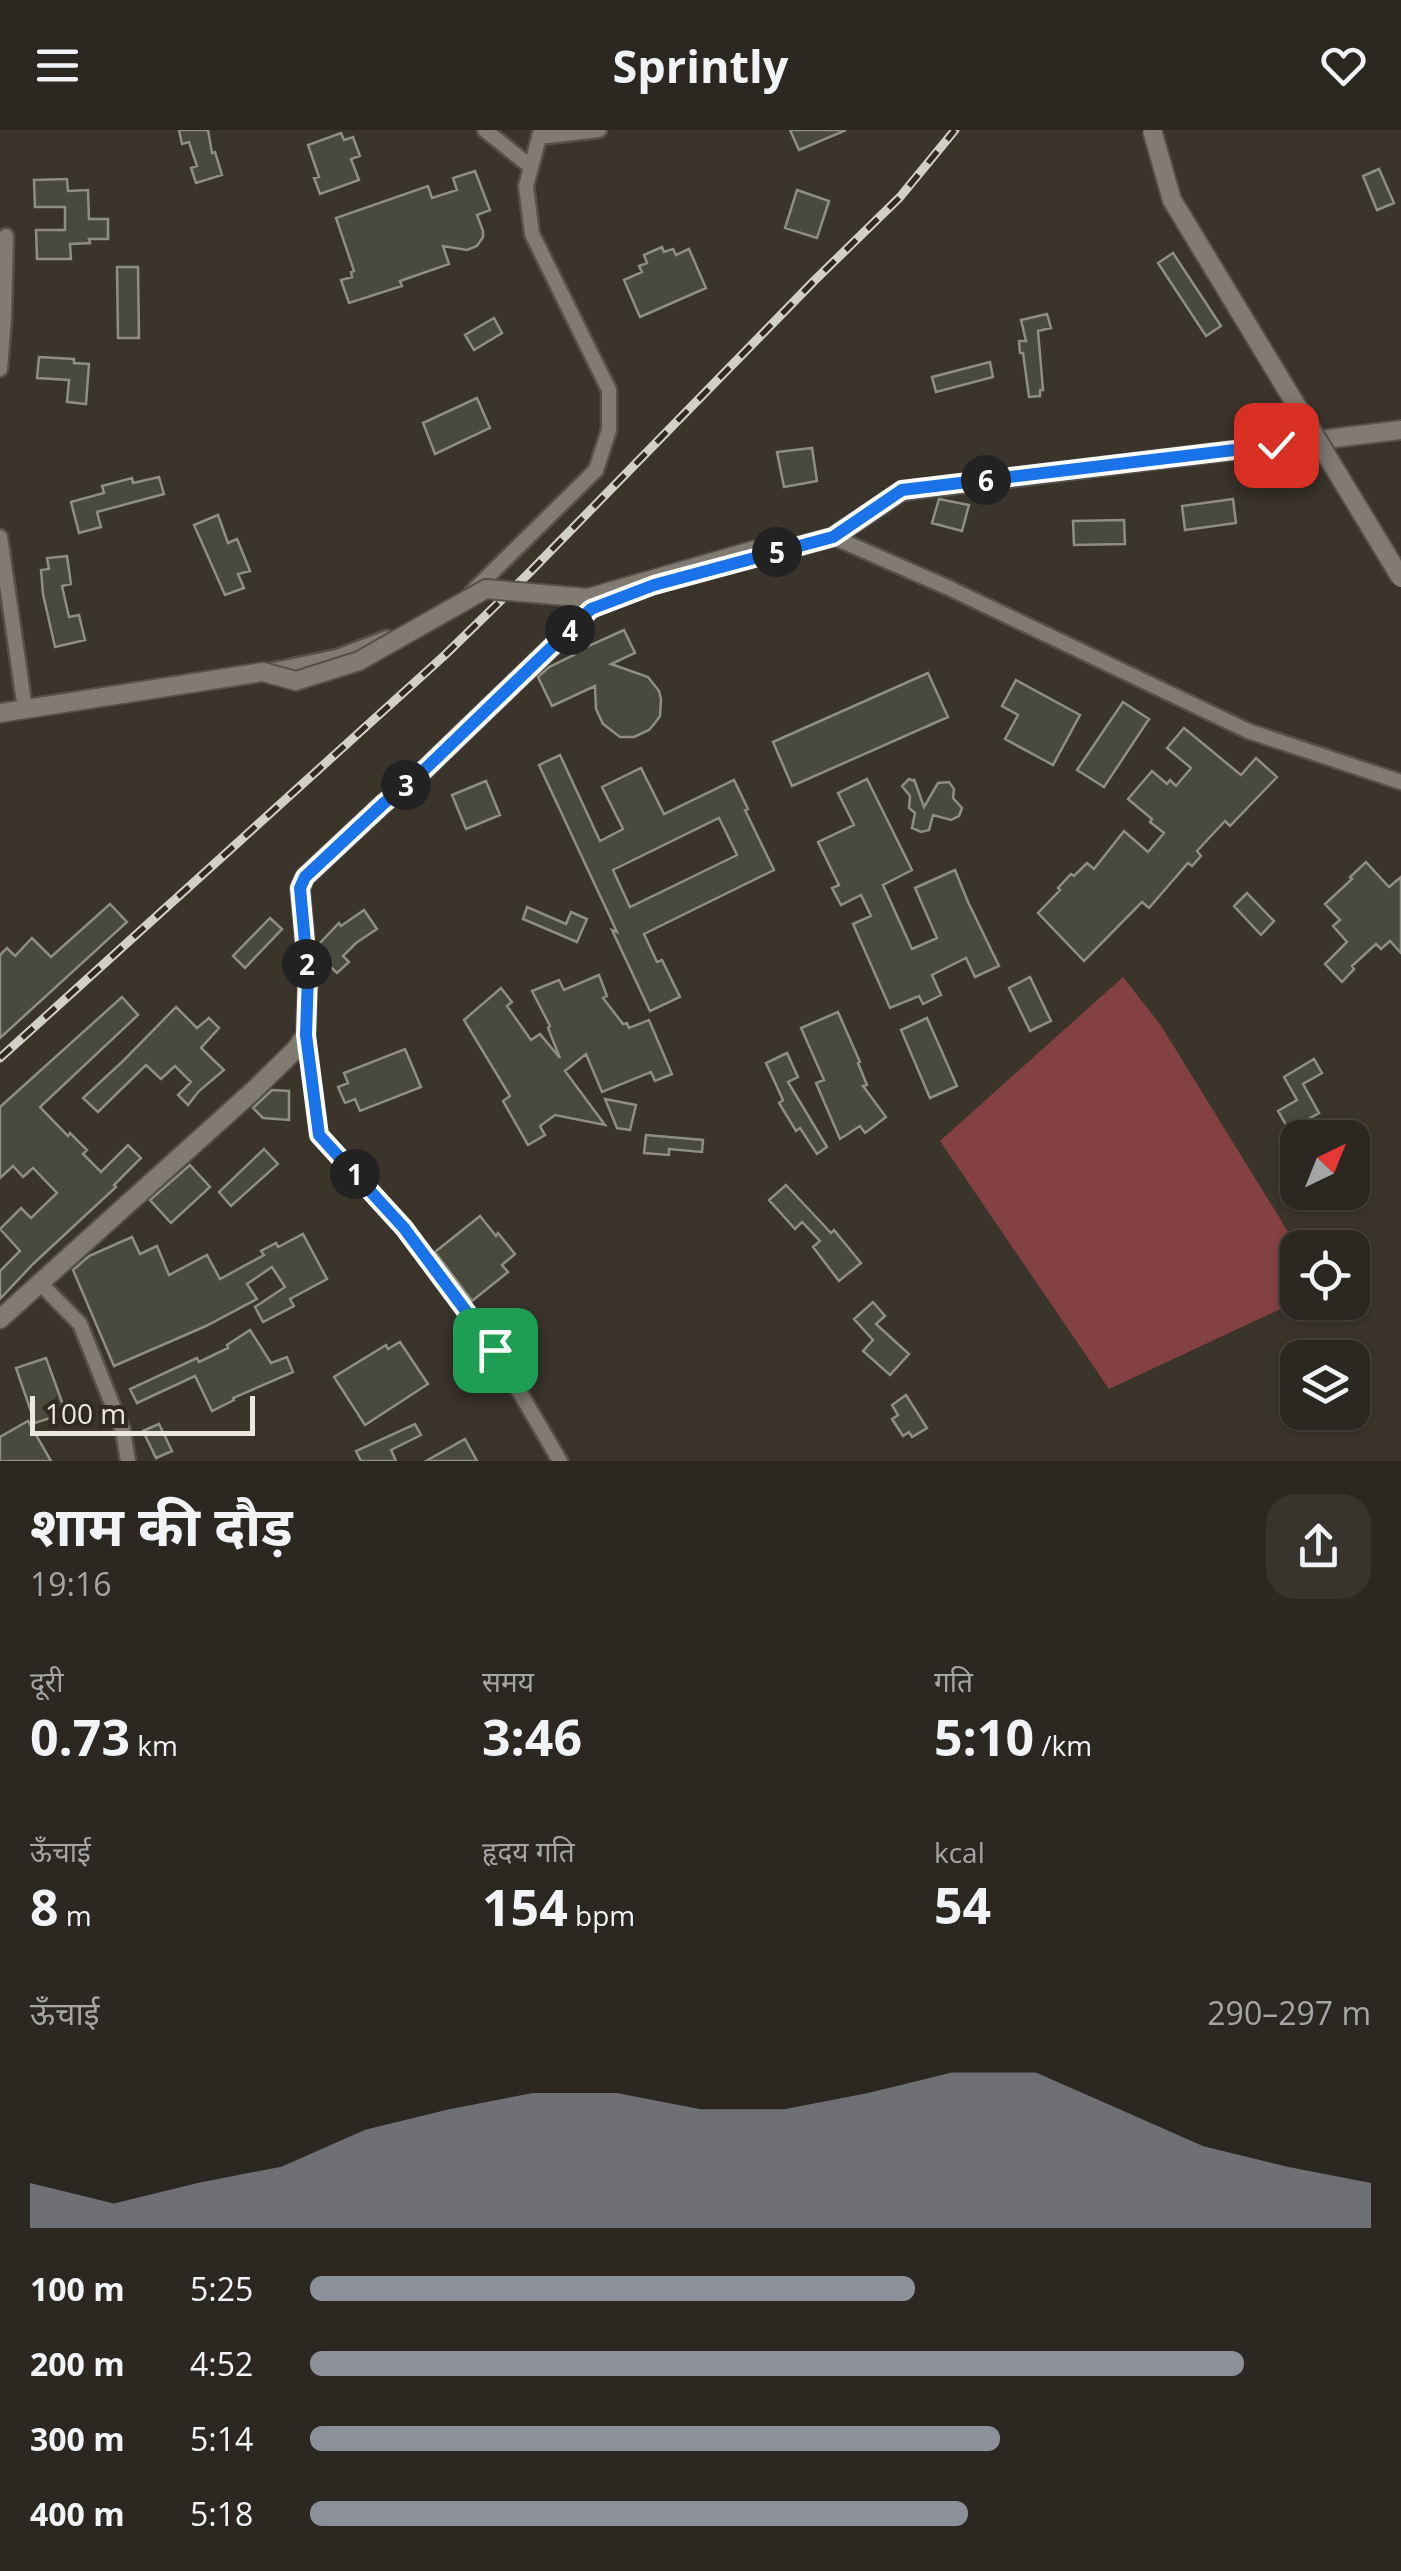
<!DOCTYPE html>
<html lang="hi">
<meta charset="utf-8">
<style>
:root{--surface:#2c2720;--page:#38332d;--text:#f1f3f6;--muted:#a6a5a5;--line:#48443e;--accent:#8c9099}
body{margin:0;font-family:"Open Sans","Noto Sans Devanagari",sans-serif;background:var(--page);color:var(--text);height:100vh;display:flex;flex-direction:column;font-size:38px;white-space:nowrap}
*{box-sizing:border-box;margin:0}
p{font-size:32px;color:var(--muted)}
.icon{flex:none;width:55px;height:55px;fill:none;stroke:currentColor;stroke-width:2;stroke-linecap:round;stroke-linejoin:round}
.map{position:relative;height:1331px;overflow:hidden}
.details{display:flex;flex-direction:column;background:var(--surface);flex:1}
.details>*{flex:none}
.needle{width:65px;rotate:43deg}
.fabs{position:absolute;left:1280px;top:990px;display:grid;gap:20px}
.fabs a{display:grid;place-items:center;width:90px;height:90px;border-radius:20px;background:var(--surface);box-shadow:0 2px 8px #0004,0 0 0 2px var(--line);font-size:50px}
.scale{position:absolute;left:30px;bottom:25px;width:225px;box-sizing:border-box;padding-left:10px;border:5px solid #eae7e1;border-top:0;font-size:28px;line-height:35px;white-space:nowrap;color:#eae7e1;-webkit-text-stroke:8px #302a22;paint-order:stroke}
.pin{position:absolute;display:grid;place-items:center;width:85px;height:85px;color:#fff;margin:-42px;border-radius:20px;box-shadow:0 5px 15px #0006}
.km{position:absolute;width:50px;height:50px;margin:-25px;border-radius:50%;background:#222;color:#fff;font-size:28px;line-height:50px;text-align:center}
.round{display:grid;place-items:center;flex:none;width:105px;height:105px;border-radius:30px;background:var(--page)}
.summary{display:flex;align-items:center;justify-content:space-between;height:170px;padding:0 30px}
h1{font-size:55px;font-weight:700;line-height:75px}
.stats{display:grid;grid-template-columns:repeat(3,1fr);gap:15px;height:170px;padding:10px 30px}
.stats div{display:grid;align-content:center}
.stats b{font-size:50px;font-weight:700}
.stats small{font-size:28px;font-weight:400}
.stats p{font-size:28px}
.chart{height:280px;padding:20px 30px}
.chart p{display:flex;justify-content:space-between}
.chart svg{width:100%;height:180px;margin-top:10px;fill:var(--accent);opacity:.7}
ul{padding:0 30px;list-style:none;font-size:32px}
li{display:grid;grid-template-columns:160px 120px 1fr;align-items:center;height:75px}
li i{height:25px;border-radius:12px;background:var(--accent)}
header{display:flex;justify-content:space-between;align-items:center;height:130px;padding:0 30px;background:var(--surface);font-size:45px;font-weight:700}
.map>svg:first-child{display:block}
.green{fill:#834141}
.building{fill:#49493e;stroke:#8e8e83;stroke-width:2.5;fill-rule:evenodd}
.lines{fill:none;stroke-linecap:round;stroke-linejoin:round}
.minor-casing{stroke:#555149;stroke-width:19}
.tertiary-casing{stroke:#555149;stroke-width:22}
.minor{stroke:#817b71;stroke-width:14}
.tertiary{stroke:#817b71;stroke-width:18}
.rail-casing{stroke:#d2cfc8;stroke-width:9}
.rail{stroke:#302a22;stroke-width:5;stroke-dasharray:15;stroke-linecap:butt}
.tertiary-bridge-casing{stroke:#555149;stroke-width:22;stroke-linecap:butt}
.tertiary-bridge{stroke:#817b71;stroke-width:18}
.route-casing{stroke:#fff;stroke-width:20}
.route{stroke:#1a73e8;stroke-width:12}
</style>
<header><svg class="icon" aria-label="menu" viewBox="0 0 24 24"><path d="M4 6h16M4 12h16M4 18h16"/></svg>Sprintly<svg class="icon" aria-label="heart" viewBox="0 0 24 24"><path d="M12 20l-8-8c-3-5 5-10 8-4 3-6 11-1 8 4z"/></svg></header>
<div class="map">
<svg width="1401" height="1331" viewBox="0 0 1401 1331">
<rect width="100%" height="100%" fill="#3a342b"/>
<path class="green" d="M1123,847l37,47 138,224v53l-189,88 -169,-248z"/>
<path class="building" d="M179,0h29l4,23 3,-1 7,23 -26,8 -5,-15 6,-2 -8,-24 -7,2z
M790,0h56l-47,20z
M341,3l3,7 9,-3 7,19 -9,3 8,21 -39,14 -6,-16 5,-1 -11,-32z
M1379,39l15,34 -17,7 -14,-34z
M475,41l15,39 -13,5 6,16v6l-6,9 -10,4 -24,-4 6,18 -49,17 2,5 -53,17 -8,-23 11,-3 -1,-5 3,-1 -18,-53 92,-32 4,12 25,-8 -4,-12z
M67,49l1,12 20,-1 1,29h19v20h-19l1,4 -20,1 1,15h-34l-1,-29h29v-23h-30l-1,-27z
M797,60l32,11 -12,37 -32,-10z
M662,117l2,5 9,-3 3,6 13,-6 17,39 -66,29 -16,-37 18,-8 -3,-6 8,-3 -3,-8z
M1173,123l48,73 -15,10 -48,-73z
M117,137h21l1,71h-21z
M1047,184l4,14 -13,3 5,59h-3v6l-11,1 -6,-44h-3l-1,-12h7l-5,-21z
M494,188l8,15 -28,17 -9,-15z
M39,227l35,2v4l15,1 -3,40 -19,-2 2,-22 -32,-2z
M990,232l3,15 -57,15 -4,-15z
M477,268l13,30 -55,26 -12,-31z
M812,318l5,33 -33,6 -7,-35z
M159,347l5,17 -67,18 4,15 -22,6 -8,-31 33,-9 -2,-7 30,-8 1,5z
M939,369l30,6 -7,26 -30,-8z
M1233,369l3,24 -51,7 -3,-24z
M218,385l10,28 9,-4 13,32 -12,3 6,14 -19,7 -31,-70z
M1124,390l1,24 -51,1 -1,-24z
M67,426l4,28 -9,2 7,31 10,-2 6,25 -30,7 -12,-53 -2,-24 8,-1 -2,-11z
M624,500l11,23 -24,11 37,13 11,14 2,8 -1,17 -5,7 -6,7 -15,7h-14l-17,-13 -7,-15 -1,-23 -43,20 -14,-29 11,-10 25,-12 -1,-2z
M928,543l20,44 -156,69 -19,-44z
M1016,550l64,35 -27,50 -48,-26 13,-24 -16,-9z
M1123,572l26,17 -45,68 -27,-17z
M1184,598l57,47 15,-17 21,19 -47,49 -5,-5 -28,30 4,5 -9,10 -4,-3 -39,45 -7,-6 -58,59 -46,-48 22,-23 -2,-2 13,-14 3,2 13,-13 7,6 30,-38 24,21 16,-19 -14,-11 2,-3 -24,-20 24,-28 15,13 3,-4 6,6 15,-18 -24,-20z
M560,625l40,86 23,-12 -21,-42 39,-19 23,46 70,-34 14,29 -3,1 29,60 -130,64 13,28 5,-2 18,37 -30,14 -38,-81 5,2 -78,-167zM719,688l18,37 -107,52 -17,-37z
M867,649l45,91 -29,15 29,64 25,-11 -22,-50 40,-18 13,32 31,64 -24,11 -9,-19 -34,17 9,20 -18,9 -4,-8 -29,12 -37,-84 18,-8 -10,-21 -20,10 -9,-17 7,-3 -21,-43 36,-17 -16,-32z
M909,649l5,2v-2l10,28 14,-24 11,-1 5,7 -1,9 9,10 -3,8 -8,4 -18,-5 -4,15 -8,2 -9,-4 3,-15 -6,-5 1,-12 -8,-10z
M486,651l14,34 -34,14 -14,-34z
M1366,732l23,25 12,-10v76l-11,-12 -9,8 -5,-5 -24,22 2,3 -12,13 -17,-18 22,-22 -14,-16 7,-6 -15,-16 27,-25 -2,-2z
M1247,763l27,28 -13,14 -27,-29z
M110,774l17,18 -127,116v-83l7,-7 8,8 17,-18 19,19z
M527,777l39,17 5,-12 16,7 -10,23 -54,-23z
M364,780l13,19 -21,14 -13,13 6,6 -12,11 -18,-17 -1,-11 21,-22 2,3z
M270,788l12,11 -37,39 -12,-12z
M599,845l8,21 -4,2 20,26 4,-1 2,5 20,-8 23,54 -17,7 -4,-9 -49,20 -16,-38 -21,17 40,54 -50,-10 -15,11 5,9 -17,10 -25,-44 7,-5 -46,-76 37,-32 11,14 -5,4 24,34 9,-6 20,24 -12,-30 2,-2 -18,-35 27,-11 5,10z
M1030,847l21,44 -21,10 -21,-43z
M122,867l16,18 -98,92 28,29 2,-3 17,17 -4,4 18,18 27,-27 13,13 -27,27 2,2 -83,77 -33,35v-28l20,-20 -20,-22 21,-21 10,10 26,-25 -24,-25 -10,9 -10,-11 -13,12v-71z
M176,877l21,21 12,-10 10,10 -18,20 23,22 -25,21 -11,14 -10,-10 13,-13 -16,-16 -14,13 -15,-14 -48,47 -15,-14 40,-37z
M838,882l22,50 -2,1 9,22 -4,1 23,31 -21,16 -5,-7 -20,13 -24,-56 8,-3 -23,-52z
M927,888l30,68 -27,12 -29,-68z
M405,919l16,38 -61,24 -5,-12 -10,4 -7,-16 10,-4 -4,-10z
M787,923l11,24 -10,5 39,65 -10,7 -17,-26 -4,3 -17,-28 4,-3 -17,-37z
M1314,929l8,14 -19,11 16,29 -30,17 -11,-19 19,-11 -13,-23z
M272,960l17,1v29l-26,-2 -10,-10z
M605,969l31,6 -6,25 -13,-2z
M646,1005l57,5 -1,12 -33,-3v6l-25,-2z
M264,1019l14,15 -47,42 -12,-14z
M190,1035l20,22 -39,36 -21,-23z
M786,1055l45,48 3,-3 27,33 -22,18 -26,-34 7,-6 -18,-19 -7,7 -26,-29z
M480,1086l16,20 2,-3 17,21 -13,11 6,7 -36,29 -37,-49z
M303,1104l24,45 -37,20 4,7 -31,16 -8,-15 30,-20 -13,-20 -25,17 10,15 -51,27 -92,40 -41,-96 16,-14 43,-19 8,17 17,-8 12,29 38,-20 13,24 44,-24 -3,-4 15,-8 2,4z
M873,1172l12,14 -9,8 33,30 -19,21 -27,-24 10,-11 -19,-21z
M250,1200l21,33 16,-6 6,15 -60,26 1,2 -22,11 -17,-35 -58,27 -7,-14 67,-31 2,4 29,-14 -1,-3z
M400,1212l28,42 -63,41 -31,-48 52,-32 2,4z
M46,1228l20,55 -31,10 -19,-55z
M906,1265l21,33 -15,9 -3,-5 -6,4 -11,-17 6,-4 -6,-10z
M28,1291l23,40h-51v-24z
M159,1294l13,27 -16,7 -13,-27z
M415,1294l6,11 -30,15 5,11h-35l-5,-10z
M465,1309l12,22h-51z"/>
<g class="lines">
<g class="minor-casing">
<path id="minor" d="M485,0l46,37
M539,7l60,-7
M0,188h4l-4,51
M4,188l2,-82
M0,407l25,172
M833,407l116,51 299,143 153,51
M472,462l124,-122 13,-40v-40l-77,-156 -6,-48 15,-56
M591,479l46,-18
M269,541l68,-14 50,-19
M306,905l13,100 85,93 91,122 65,111
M40,1153l40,41 43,107 5,30"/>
</g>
<g class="tertiary-casing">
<path id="tertiary" d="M800,416l33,-9 69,-46 499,-61
M0,583l263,-41
M0,1189l253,-228 43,-42 10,-14 2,-60 -8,-87 5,-11 79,-74 37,-30 170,-164"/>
</g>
<use href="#minor" class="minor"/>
<use href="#tertiary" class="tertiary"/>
<g class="rail-casing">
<path id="rail" d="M0,928l446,-404 82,-80 287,-294 85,-83 55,-67"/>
</g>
<use href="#rail" class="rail"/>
<g class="tertiary-bridge-casing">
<path id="tertiary-bridge" d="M1152,0l20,70 229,378
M263,542l33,9 63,-20 127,-72 102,9 167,-48 45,-4"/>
</g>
<use href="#tertiary-bridge" class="tertiary-bridge"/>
</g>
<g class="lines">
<g class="route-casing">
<path id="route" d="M495,1220l-91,-122 -85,-93 -13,-100 2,-60 -8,-87 5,-11 79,-74 37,-30 170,-164 63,-24 179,-48 69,-47 374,-45"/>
</g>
<use href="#route" class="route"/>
</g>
</svg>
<div class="fabs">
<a><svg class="needle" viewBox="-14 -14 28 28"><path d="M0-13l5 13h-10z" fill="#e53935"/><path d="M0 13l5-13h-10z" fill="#a6a5a5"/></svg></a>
<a><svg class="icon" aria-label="locate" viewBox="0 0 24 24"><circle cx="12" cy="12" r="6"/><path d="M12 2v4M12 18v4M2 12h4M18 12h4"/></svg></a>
<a><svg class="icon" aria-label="layers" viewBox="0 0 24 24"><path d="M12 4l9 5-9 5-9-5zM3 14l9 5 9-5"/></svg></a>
</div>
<div class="scale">100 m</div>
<div class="pin" style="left:495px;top:1220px;background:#1e9e55"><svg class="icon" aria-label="arrive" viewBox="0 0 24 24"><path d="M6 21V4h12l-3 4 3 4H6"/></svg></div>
<div class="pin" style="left:1276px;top:315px;background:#d93025"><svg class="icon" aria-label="check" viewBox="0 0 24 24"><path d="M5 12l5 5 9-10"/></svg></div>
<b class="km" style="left:355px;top:1044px">1</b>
<b class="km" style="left:307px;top:834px">2</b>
<b class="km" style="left:406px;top:655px">3</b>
<b class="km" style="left:570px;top:500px">4</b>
<b class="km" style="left:777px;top:422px">5</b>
<b class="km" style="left:986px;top:350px">6</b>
</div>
<section class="details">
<div class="summary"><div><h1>शाम की दौड़</h1><p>19:16</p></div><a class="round"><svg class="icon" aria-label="share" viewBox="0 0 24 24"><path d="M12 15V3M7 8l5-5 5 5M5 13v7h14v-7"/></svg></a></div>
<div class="stats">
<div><p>दूरी</p><b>0.73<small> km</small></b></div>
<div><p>समय</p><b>3:46</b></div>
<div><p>गति</p><b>5:10<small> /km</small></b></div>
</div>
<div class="stats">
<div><p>ऊँचाई</p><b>8<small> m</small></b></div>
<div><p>हृदय गति</p><b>154<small> bpm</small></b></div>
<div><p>kcal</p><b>54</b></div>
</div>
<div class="chart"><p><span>ऊँचाई</span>290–297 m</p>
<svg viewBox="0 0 160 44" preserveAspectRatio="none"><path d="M0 44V33L10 38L20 33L30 29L40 20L50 15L60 11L70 11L80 15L90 15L100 11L110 6L120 6L130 15L140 24L150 29L160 33V44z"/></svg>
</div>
<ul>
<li><b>100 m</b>5:25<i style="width:57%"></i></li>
<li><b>200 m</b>4:52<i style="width:88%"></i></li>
<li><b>300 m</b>5:14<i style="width:65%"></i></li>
<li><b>400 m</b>5:18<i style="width:62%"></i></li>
</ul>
</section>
